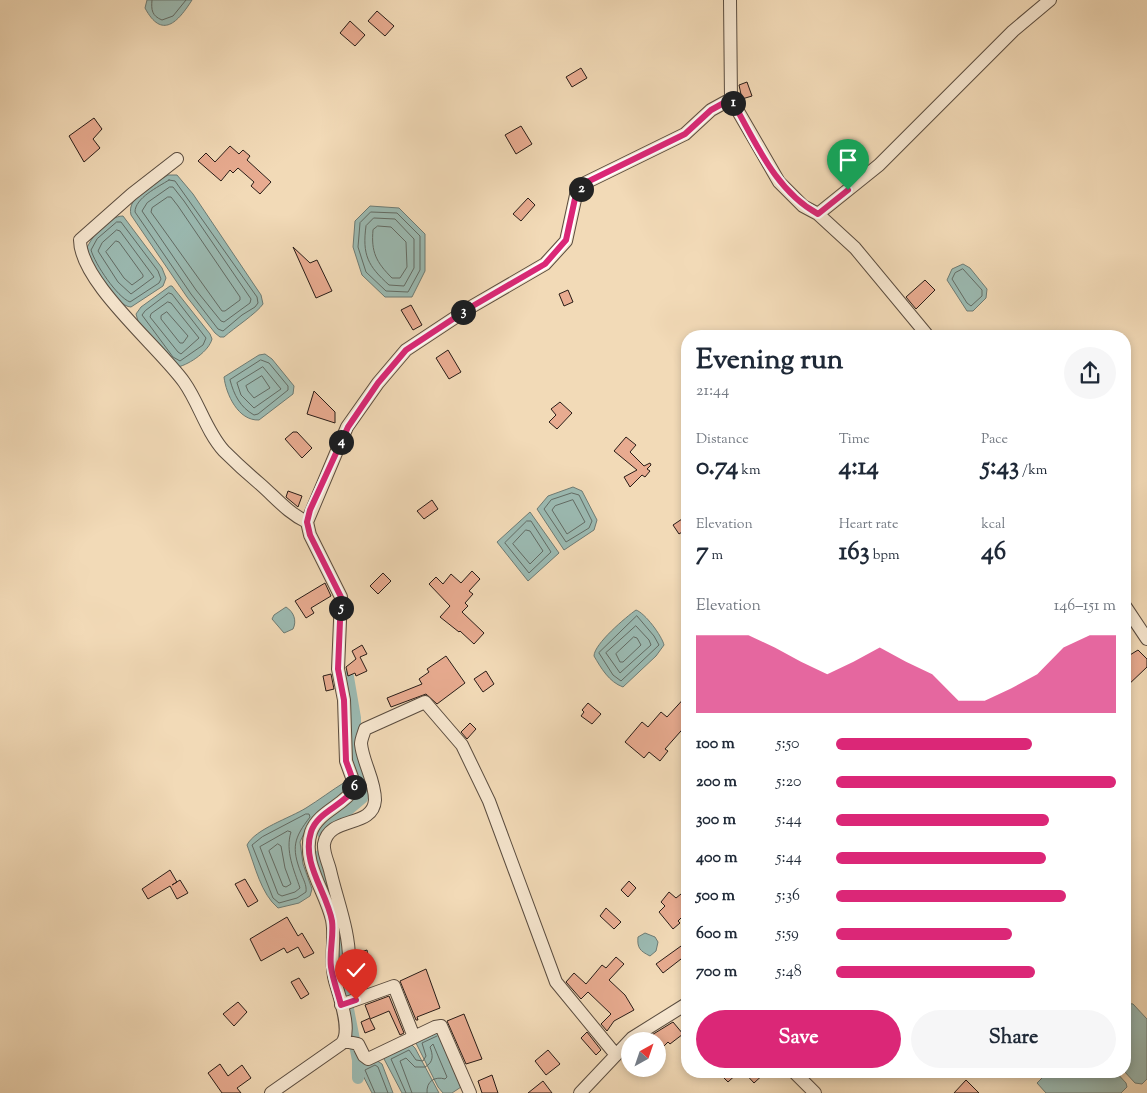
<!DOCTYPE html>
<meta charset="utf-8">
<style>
:root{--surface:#fff;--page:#f6f6f7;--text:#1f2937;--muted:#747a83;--accent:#db2777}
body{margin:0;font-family:"Sorts Mill Goudy",serif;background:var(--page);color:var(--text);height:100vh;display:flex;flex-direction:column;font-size:19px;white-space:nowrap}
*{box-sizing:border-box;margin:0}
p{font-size:16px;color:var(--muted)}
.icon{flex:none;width:28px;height:28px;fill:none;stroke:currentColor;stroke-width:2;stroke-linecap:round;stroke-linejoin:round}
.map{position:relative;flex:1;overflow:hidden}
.side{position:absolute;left:681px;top:330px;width:450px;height:748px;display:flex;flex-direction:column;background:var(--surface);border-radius:20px;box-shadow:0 2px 8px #0003}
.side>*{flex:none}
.needle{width:32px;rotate:40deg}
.controls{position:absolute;left:621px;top:1032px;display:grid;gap:10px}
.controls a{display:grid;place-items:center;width:45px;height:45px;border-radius:50%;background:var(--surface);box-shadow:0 2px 8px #0003;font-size:25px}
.pin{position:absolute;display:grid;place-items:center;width:42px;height:42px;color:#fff;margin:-51px -21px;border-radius:50% 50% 50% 0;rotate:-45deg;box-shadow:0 0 5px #0007}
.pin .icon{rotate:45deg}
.km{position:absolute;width:25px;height:25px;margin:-12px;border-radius:50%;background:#222;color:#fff;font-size:14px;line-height:25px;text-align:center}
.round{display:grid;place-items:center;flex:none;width:52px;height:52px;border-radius:26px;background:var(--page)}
.summary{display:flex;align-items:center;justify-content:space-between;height:85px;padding:0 15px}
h1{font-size:28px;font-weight:800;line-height:38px}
.stats{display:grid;grid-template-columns:repeat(3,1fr);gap:8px;height:85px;padding:5px 15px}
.stats div{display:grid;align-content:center}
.stats b{font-size:25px;font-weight:800}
.stats small{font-size:14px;font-weight:400}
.stats p{font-size:14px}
.chart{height:140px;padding:10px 15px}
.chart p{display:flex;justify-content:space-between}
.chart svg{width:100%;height:90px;margin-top:5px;fill:var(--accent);opacity:.7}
.action{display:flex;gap:10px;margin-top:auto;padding:10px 15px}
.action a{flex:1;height:58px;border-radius:30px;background:var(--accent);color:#fff;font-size:20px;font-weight:800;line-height:58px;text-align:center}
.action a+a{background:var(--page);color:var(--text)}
ul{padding:0 15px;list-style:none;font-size:16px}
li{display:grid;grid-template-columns:80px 60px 1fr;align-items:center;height:38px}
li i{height:12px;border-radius:6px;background:var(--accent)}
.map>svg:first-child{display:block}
.water{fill:#9bbab2;stroke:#6d7b74}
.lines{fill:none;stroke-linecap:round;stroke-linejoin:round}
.shore{stroke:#626b64;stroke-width:1}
.canal{stroke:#9bbab2;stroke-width:12}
.building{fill:#e8ab90;stroke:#281c17}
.street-casing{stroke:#5a4c3f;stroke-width:14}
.street{stroke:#f7e7d0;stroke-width:12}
.route-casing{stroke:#fff;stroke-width:10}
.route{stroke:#db2777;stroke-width:6}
</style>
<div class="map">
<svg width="1147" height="1093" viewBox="0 0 1147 1093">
<rect width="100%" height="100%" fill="#f2dab7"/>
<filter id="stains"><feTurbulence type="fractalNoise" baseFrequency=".004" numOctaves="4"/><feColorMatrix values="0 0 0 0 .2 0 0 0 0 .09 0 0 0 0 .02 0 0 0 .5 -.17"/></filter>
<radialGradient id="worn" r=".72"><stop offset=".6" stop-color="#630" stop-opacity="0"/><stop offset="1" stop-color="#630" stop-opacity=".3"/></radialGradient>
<path class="water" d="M147,0h45c-14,22 -30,40 -47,8z
M168,175h9l16,19 68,101 2,9c-6,9 -29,24 -39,33h-4l-5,-4 -28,-36 -56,-82c-5,-19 25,-32 37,-40z
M370,206l29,2 26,26v37l-13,26h-27l-23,-22 -9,-28 2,-26z
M123,216l39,52 4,10 -3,8 -32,21c-15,0 -41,-44 -45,-57 5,-13 22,-34 37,-34z
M963,264l7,4 17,21 -1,9 -13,13h-6l-20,-31 5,-11z
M170,286h2l38,48 2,5c-3,12 -22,25 -34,28l-8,-7 -32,-39 -2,-7 5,-7z
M265,354l7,5 22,27 -1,8 -34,26c-21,1 -33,-26 -35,-43l35,-22z
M573,487l9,4 15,29 -3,10 -30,20 -27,-41 11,-13z
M530,512l29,41 -31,28 -31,-39z
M286,607c8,5 11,14 7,22l-9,4 -12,-14 2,-4z
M636,610c9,3 26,26 28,35l-8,11 -33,31c-14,-5 -22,-19 -29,-31 0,-12 32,-39 42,-46z
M345,782l3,3 -1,6 -42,40 -5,11 3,22 9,25 -2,7 -11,7 -21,5c-17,-14 -23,-42 -31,-63 8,-16 43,-27 59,-37 13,-8 26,-18 39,-26z
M645,933l10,4 3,5 -2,9 -6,5c-10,-5 -13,-8 -12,-19z
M1125,1003l8,1 14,15v60l-5,5 -7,-1 -11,-12z
M438,1030l23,57 -9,6h-9l-5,-6 -23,-46z
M410,1043l5,5 24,45h-37l-19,-36z
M376,1060l6,4 11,29h-21l-13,-25 5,-5z
M1049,1071h66l11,12 1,4 -6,6h-75l-9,-10z"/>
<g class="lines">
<path class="shore" d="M152,0c-1,10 0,16 10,20l11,-4 13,-16
M169,180l6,1 82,116 1,6 -3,4 -13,8 -19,16 -5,-2 -27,-35 -56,-82c0,-14 23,-25 34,-32z
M170,187h3l11,14 67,98 -1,4 -26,19 -3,-1 -25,-31 -54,-79 5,-8z
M168,197h3l7,9 62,91v3l-15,11h-3l-71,-99 1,-4z
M371,212l26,1 23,23v34l-12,22 -22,-1 -20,-19 -8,-25 2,-24z
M374,218l21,1 19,20v29l-10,18 -15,-1c-21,-19 -27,-30 -23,-59z
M117,222h4l37,49 3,8 -2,4 -29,19c-13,-5 -35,-38 -39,-52l6,-11z
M378,226l13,1 15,15 1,25 -7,11h-8c-16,-16 -21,-26 -19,-48z
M117,230l3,1 34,46 -23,17 -13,-12 -20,-31 4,-8z
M116,241l3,1 24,33v2l-11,8 -8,-7 -18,-26z
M963,269l19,21v6l-11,10 -4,-3 -15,-24 3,-6z
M169,293l3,1 34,44 -3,7 -23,16 -7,-4 -31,-42 3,-4z
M168,302l3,1 28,35 -18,16 -3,-2 -28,-35 1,-3z
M167,312l21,24 -5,7h-3l-19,-24v-3z
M261,360l8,3 19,23v4l-30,24 -4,1c-14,-8 -20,-20 -24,-35z
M263,367l18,22 -27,19 -13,-13 -4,-12z
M262,376l8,12 -16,10 -6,-7 -2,-5z
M572,493l7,2 13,26 -3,7 -23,14 -22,-33 7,-9z
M573,500l12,22 -18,12 -15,-24 3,-4z
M527,521h4l20,31 -22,21 -24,-30z
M526,530l4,1 13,20 -13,13 -17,-20z
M637,616l17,20 5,9 -38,36 -8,-6 -14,-22z
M636,626l13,14 2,5 -31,28 -14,-20z
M634,637l3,1 4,7 -18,17h-3l-4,-8z
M306,814h3l1,3c-16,21 -19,30 -9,56 2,6 6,12 5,19l-9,6 -18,5 -6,-5 -21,-53 10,-8z
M288,831l3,1c-6,19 3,38 9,56l-5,4 -13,4 -4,-2 -18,-47z
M278,844l3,2 4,22 6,16 -5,3 -3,-1 -14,-35z
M375,1093l-10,-23 10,-5 3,2 10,26
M406,1093l-15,-34 18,-9 7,10 7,1 3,-5 -4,-13 15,-7
M412,1093l-12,-32 6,-3 9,9h10c9,-5 8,-12 5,-20l3,-3 14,33 -2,2c-10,-3 -19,2 -18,14"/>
<path class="canal" d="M323,833l7,-8 32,-27 1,-9 -8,-33v-38l-7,-41
M321,855l9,49
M338,930l8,69 12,61v18"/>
</g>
<path class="building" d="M377,11l17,15 -9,10 -17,-15z
M350,21l15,14 -10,11 -15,-13z
M581,68l6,10 -15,9 -6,-10z
M747,82l5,14 -10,3 -3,-14z
M94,118l8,11 -9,10 7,9 -16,14 -15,-26z
M521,126l11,18 -16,10 -11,-19z
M230,146l9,8 4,-4 7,6 -3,4 24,22 -11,12 -9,-8 3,-4 -16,-14 -5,5 -3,-3 -9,11 -23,-20 8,-8 9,9z
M528,198l7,7 -14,16 -8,-7z
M293,247l17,16 7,-3 15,31 -16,7z
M925,280l10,10 -19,19 -10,-12z
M568,290l5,12 -9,4 -5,-12z
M411,305l11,20 -9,5 -12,-20z
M448,350l13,22 -12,7 -13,-21z
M314,391l21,21v11l-28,-9z
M560,402l12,11 -15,16 -8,-7 7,-7 -5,-6z
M293,432h4l15,16 -10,10 -17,-19z
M626,437l10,8 -6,7 14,14 6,-3 1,2 -4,4 3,2 -5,6 -3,-2 -12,12 -6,-10 13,-7 -23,-19z
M288,491l14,5 -4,11 -12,-10z
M432,500l6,9 -14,10 -7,-8z
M682,519l6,4v5l-9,6 -6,-9z
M472,571l8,8 -11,12 4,3 -8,9 3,3 -6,6 22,21 -10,11 -14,-13 -1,1 -19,-15 10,-11 -21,-22 7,-7 7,7 8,-10 10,9z
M383,573l8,8 -13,13 -8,-8z
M325,583l6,13 -20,12 3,5 -8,5 -11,-17z
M362,645l5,9 -7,3 7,14 -11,5 -1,-3 -7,3 -2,-9 10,-8 -4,-8z
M1138,650l9,9v8l-22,21v-30z
M446,656l19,27 -28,21 -11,-10 -35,13 -4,-9 35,-14 -3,-5 10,-7 -2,-3z
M486,671l8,13 -11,8 -9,-13z
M331,674l3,15 -8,2 -3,-15z
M688,694v29l-23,26 3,2 -8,10 -11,-9 -5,6 -19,-16 17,-20 6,5 13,-15 6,5z
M588,703l13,11 -9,10 -11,-8 3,-4 -2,-2z
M470,723l6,6 -9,10 -6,-7z
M170,870l7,12 -5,3 8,-5 8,13 -11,6 -7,-13 -22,13 -6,-10z
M245,879l13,22 -10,6 -13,-23z
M629,881l7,7 -8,9 -7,-7z
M669,892l7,6 5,-4 7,6v11l-10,10 2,2 -7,6 -14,-17 6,-6 -4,-4z
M606,908l15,14 -7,7 -14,-13z
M287,917l11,19 4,-3 12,20 -10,5 -6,-11 -11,6 -3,-5 -23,13 -11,-22z
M688,941v28l-7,-10 -18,14 -7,-9z
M367,950l3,16 -17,4 4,-7v-10z
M616,957l8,7 -15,16 16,15 9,15 -20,11 -7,10 -6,-7 10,-10 -23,-22 -7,7 -15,-17 8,-9 12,11 16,-19 4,3z
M426,969l14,39 -23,9 1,3h-2l-16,-39z
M299,978l10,16 -8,5 -10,-17z
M389,996l15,37 -4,2 -11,-24 -19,8 5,10 -10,4 -4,-11 9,-4 -5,-13z
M238,1002l9,10 -13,14 -11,-12z
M464,1014l18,45 -16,5 -19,-43z
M673,1022l10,12 -13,10 -2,-2 -6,6 -4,-7h-16z
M587,1032l14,18 -5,5 -15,-17z
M548,1050l12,14 -14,11 -11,-14z
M220,1064l8,12 14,-11 9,13 -14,10 4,5h-19l-14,-20z
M717,1071h23l-12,11z
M743,1071h24l-13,12z
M492,1075l6,18h-16l-4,-12z
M966,1080l13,13h-25z
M543,1081l9,12h-24z"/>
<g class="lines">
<g class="street-casing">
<path id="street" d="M730,0l1,99 48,83 24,24 15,8
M177,159l-45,35 -52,46c0,42 79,107 104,142 15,21 22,49 40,69 12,12 23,22 36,33 16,14 28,29 47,38
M928,336l-73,-88 -37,-34 61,-49 134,-134 37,-31
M1125,606l22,33
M349,963c1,-31 -12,-62 -19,-93 -2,-8 -7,-18 -6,-26 5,-29 49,-15 51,-44 0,-20 -12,-37 -14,-56 0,-5 3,-11 4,-15l60,-27 37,43 27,56 67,181 60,73
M341,1005l53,-19 20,51
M344,1041l14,3 6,12 4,3 67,-32 6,-1 29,67
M793,1071l22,22
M271,1093l70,-49c12,-12 -2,-48 -6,-63 -6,-22 1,-41 -3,-61 -6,-28 -31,-58 -21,-88 7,-20 32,-26 43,-43v-6l-8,-22 -2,-61 -6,-31 3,-72 -31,-62 -3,-13 40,-95 31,-44 28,-33 65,-43 74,-43 21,-23 10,-46 9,-12 100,-49 26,-24 20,-11
M580,1093l52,-55 56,-35"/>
</g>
<use href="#street" class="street"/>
</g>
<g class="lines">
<g class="route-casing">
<path id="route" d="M356,1000l-15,5c-3,-12 -8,-25 -10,-38 -2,-15 3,-31 1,-46 -5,-29 -31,-58 -21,-89 6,-20 32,-26 43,-43v-6l-8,-22 -2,-61 -6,-31 3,-72 -31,-62 -3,-13 3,-12 38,-83 30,-44 28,-33 65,-43 74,-43 21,-24 10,-46 9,-11 100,-49 26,-24 20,-11c24,41 43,91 87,115l30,-24"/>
</g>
<use href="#route" class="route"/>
</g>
<rect width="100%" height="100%" filter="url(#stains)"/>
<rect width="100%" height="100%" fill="url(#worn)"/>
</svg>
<div class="controls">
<a><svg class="needle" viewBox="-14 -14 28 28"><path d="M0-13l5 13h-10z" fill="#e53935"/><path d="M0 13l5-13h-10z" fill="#747a83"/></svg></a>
</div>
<div class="pin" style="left:848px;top:190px;background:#1e9e55"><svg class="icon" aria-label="arrive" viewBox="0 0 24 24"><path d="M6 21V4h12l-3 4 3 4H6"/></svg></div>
<div class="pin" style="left:356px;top:1000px;background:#d93025"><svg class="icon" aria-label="check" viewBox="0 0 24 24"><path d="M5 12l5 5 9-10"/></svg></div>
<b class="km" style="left:733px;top:103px">1</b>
<b class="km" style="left:581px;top:189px">2</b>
<b class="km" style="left:463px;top:312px">3</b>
<b class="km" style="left:341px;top:442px">4</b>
<b class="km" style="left:341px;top:608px">5</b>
<b class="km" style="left:354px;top:787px">6</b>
<section class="side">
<div class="summary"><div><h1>Evening run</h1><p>21:44</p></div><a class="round"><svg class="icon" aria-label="share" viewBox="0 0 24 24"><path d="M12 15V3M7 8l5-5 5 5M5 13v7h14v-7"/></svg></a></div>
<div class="stats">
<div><p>Distance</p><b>0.74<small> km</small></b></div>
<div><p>Time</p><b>4:14</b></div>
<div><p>Pace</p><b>5:43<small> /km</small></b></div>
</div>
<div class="stats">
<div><p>Elevation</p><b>7<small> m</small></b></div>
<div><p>Heart rate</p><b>163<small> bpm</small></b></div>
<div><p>kcal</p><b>46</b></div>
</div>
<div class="chart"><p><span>Elevation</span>146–151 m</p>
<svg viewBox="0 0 160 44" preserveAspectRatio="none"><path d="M0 44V6L10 6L20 6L30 12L40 19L50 25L60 19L70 12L80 19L90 25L100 38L110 38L120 32L130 25L140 12L150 6L160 6V44z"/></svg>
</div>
<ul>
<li><b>100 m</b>5:50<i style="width:70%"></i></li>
<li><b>200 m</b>5:20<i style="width:100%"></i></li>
<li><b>300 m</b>5:44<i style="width:76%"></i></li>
<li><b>400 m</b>5:44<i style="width:75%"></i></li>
<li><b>500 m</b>5:36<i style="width:82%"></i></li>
<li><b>600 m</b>5:59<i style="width:63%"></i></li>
<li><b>700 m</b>5:48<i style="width:71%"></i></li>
</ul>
<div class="action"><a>Save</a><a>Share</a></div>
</section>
</div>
